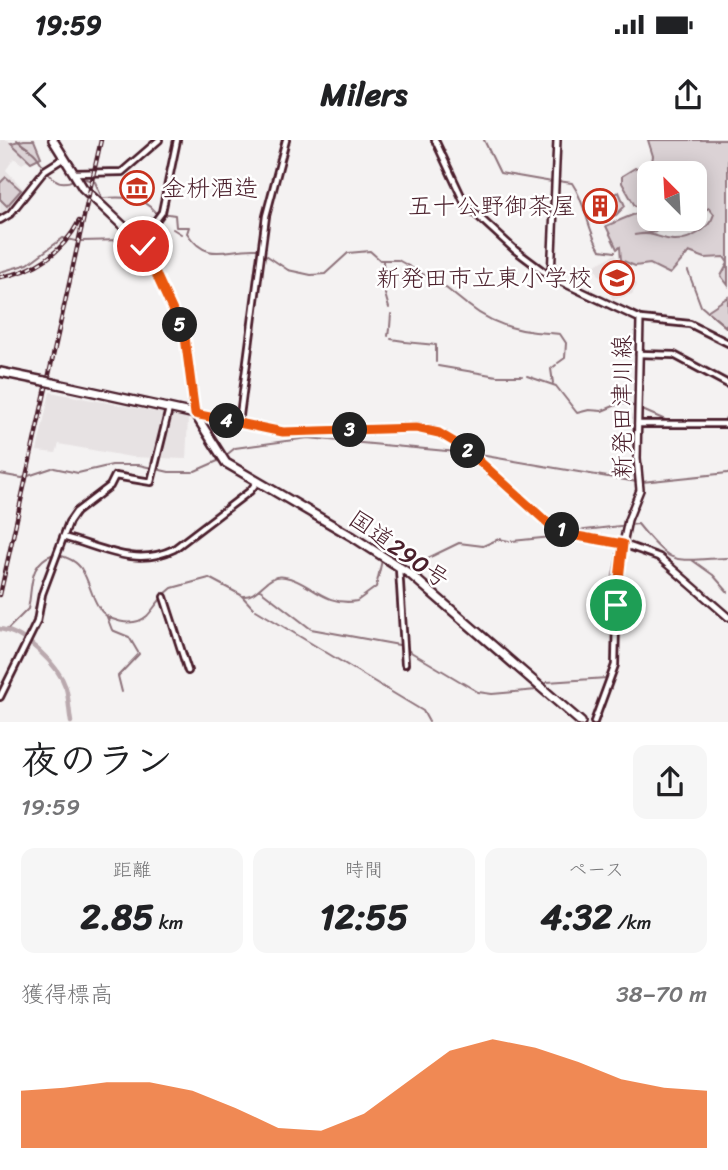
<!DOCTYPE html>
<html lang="ja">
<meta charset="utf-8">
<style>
:root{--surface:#fff;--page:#f6f6f6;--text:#202124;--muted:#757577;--accent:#ea580c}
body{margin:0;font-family:Sriracha,"Klee One",sans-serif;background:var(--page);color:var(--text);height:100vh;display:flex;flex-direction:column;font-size:26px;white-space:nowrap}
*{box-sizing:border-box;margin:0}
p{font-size:23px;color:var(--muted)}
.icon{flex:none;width:38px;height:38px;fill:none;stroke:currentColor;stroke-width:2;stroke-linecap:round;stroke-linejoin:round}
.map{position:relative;height:582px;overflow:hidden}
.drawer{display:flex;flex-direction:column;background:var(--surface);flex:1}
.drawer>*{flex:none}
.needle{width:46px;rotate:336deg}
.tools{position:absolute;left:637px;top:21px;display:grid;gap:14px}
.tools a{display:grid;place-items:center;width:70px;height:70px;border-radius:14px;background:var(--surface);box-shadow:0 4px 18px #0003;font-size:35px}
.pin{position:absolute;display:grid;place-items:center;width:60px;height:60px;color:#fff;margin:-30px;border:4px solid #fff;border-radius:50%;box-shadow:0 2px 7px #0007}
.km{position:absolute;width:35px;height:35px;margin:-18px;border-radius:50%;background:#222;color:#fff;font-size:19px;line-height:35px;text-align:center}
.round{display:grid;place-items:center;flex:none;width:74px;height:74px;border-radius:14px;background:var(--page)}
.summary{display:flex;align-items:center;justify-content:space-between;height:119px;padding:0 21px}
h1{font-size:38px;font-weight:700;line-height:52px}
.stats{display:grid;grid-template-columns:repeat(3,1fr);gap:10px;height:119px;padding:7px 21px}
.stats div{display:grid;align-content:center;border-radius:14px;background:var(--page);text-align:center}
.stats b{font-size:35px;font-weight:700}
.stats small{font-size:19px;font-weight:400}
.stats p{font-size:19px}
.chart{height:196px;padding:14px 21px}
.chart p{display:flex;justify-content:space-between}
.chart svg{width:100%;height:126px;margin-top:7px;fill:var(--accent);opacity:.7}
.status{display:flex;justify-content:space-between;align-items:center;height:49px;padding:0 35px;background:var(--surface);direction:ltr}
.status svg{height:19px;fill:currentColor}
header{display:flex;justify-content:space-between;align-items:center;height:91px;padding:0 21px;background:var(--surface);font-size:32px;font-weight:700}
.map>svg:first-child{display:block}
.built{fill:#e7e2e3}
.green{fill:#dbd2d5;stroke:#927880;stroke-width:2}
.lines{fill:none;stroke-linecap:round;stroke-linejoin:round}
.stream{stroke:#8d727a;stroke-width:2}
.river{stroke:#baa9ae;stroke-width:4.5}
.secondary-casing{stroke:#4a1f2b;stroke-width:10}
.primary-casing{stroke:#4a1f2b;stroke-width:10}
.highway-casing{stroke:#4a1f2b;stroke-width:12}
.secondary{stroke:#fff;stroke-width:4.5}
.primary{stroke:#fff;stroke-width:5}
.highway{stroke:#fff;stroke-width:7}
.rail-casing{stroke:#4a1f2b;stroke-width:4.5}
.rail{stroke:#fff;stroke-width:2;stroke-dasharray:5;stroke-linecap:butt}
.highway-bridge-casing{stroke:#4a1f2b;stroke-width:12;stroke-linecap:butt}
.highway-bridge{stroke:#fff;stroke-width:7}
.route-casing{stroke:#fff;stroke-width:14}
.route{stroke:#ea580c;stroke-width:9}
.labels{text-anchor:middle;stroke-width:5;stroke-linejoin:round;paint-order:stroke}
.poi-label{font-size:24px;fill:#4a1f2b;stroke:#fff;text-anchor:end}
.street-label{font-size:24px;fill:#4a1f2b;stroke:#fff}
</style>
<div class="status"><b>19:59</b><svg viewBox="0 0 49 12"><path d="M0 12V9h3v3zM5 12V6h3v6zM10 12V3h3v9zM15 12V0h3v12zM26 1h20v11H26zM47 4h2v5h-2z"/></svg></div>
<header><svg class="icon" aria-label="back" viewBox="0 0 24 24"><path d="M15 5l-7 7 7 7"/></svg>Milers<svg class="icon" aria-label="share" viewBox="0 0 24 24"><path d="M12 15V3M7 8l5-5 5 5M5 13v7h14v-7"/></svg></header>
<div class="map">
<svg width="728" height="582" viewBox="0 0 728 582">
<rect width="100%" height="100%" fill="#f4f2f2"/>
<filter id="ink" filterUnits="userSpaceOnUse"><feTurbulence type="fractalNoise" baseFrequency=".0143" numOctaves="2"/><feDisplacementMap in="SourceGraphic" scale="14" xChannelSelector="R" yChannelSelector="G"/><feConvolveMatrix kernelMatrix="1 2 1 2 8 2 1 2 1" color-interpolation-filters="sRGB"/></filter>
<g filter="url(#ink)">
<path class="built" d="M0,0h8l21,20 -7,4 -8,-6 -8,12 20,22 -22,25 -4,-4z
M615,114l5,8 8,4 9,19 -5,9 -19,6 -19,-34z
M50,252l138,26 -2,41 -55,-2 -72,-13 -3,9 -19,-2z"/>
<path class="green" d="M24,0h10l7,17 -10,5 -20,-19z
M648,0h80v145l-7,-9 7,-13 -4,-6 -19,1 -16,-6 -19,22 -20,-10 -15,2 -14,-6 -1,-13 -3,2 -11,-23 41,-17 2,10h10l1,9 -5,4 -21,3c21,-4 24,4 39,5 16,1 37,-11 41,-26l-5,-6 -14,8v-43h-46v34l-14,-1 -13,-23v-7l13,-8 16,-1 2,-11z
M6,37l15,13 -14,16 -7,-7v-16z
M619,52l6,14 -9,9 -12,3 -9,-15z
M728,157v26l-3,3 -18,-15z"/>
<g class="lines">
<path class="stream" d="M17,0c6,6 15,9 21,18 9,14 18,32 37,21
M484,0l16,33 52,9
M80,37l15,5 7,16c18,-1 40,-3 53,14l20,3 1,12h13l-2,6c21,32 41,14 70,16l31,21 23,5 14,-1 23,-21 22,-2 10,9h18l41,23
M558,41l14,2c14,20 15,46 28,67l15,2
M173,89l8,5
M81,101l42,-1 7,-4
M383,121l2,33 4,14
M688,131l13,35 27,23
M0,132l28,-8 35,-26 13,3
M441,144l25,20
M468,165c22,18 51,27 80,28
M390,187l1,-13
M550,193l10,1 6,9 -1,15 -7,5
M388,196l1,-7
M391,199l13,2
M405,202l31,3v17
M438,226l59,10h25
M527,236l29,10 21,27 12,-3 13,1 19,-8 16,4
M553,243l-2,-14 5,-4
M640,269l30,13
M693,282l31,-2 4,-5
M474,314l163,28
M224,317l11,-9 73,-10 160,15
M54,328l24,5 34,-8h27l30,7h24
M195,331l25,-11
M0,334l22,4 30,-10
M642,342l86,-9
M576,391l62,-7c37,46 36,35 90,34
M512,401l60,-6
M389,417l15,4 22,-2 33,-16 24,3 16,-7 10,2
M692,420l21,15 15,17
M259,449l52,40 88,16 79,47 14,2 45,-4
M165,454l7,-6 37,-10 32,17 12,13
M242,456c18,2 23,-23 43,-19 25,4 38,30 72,24l19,-14 6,-27
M256,470l167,101 6,11
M107,477l5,13 17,7 10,17 -21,22 4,16
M7,490l21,-21c5,-20 -1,-46 26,-55 10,2 23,7 28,16 7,11 9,25 16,36 8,16 35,22 49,10 5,-5 9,-12 14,-17
M544,545l3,-3 60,-4"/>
<path class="river" d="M0,489c25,4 58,35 66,59 3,11 3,23 5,34"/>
<g class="secondary-casing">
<path id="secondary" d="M177,0l-15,72 -22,30 45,95 10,77 88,18 133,-4 23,5 20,11 90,80 28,11 46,9 -6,33 -2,88 -21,57
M435,0l30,64 50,46 36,27
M75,33l47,-1 37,-32
M0,80l10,-6 35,-44 19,-12
M640,179l50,5 38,19
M639,214l35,1 54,29
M239,283l27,-207 20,-76
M638,284h90
M63,397c39,10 72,31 111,12l76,-58 7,-9
M399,428l6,96
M164,457l24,74
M0,557l37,-75 5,-28 27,-72 7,-10 34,-26 5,-10 36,6 18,-73"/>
</g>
<g class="primary-casing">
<path id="primary" d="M557,0l-6,137 89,42 -3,139 3,32 -12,30 -5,24 36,13 69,60"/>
</g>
<g class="highway-casing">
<path id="highway" d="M53,0l30,48 57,54
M0,232l44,9
M53,243l142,31 31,49 127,74 57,37 171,148"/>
</g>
<use href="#secondary" class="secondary"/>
<use href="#primary" class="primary"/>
<use href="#highway" class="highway"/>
<g class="rail-casing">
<path id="rail" d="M0,137c35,-5 63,-25 79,-56
M0,455l101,-455"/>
</g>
<use href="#rail" class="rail"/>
<g class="highway-bridge-casing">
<path id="highway-bridge" d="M44,241l9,2"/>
</g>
<use href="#highway-bridge" class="highway-bridge"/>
</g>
</g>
<g class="lines" filter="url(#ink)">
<g class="route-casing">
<path id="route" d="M143,106l42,91 10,77 88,18 133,-4 23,5 27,16 83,75 28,12 46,8 -7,61"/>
</g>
<use href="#route" class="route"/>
</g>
<defs>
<g id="museum-ring" transform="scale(1.75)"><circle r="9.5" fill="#fff" stroke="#c8321e" stroke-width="1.5"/><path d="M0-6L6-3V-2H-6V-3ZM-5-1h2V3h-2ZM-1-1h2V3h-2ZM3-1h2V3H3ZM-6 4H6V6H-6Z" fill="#c8321e"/></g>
<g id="building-ring" transform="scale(1.75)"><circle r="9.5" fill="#fff" stroke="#c8321e" stroke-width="1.5"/><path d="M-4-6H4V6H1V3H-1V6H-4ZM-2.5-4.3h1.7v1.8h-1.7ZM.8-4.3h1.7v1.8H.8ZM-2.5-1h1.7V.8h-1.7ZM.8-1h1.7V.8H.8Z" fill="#c8321e"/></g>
<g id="school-ring" transform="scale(1.75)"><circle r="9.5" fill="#fff" stroke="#c8321e" stroke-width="1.5"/><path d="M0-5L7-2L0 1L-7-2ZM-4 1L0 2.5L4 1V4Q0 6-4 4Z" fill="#c8321e"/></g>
</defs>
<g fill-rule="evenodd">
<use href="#museum-ring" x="137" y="48"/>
<use href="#building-ring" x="600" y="66"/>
<use href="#school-ring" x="617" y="138"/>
</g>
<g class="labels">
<g class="poi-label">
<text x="162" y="56" text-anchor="start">金枡酒造</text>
<text x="576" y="74">五十公野御茶屋</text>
<text x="592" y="146">新発田市立東小学校</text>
</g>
<g class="street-label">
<text transform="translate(622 267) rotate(-90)" y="8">新発田津川線</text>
<text transform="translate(399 409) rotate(35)" y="8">国道290号</text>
</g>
</g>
</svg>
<div class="tools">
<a><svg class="needle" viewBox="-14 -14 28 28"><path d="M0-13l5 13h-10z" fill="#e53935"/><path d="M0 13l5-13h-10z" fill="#757577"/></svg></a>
</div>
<div class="pin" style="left:616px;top:465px;background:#1e9e55"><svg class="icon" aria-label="arrive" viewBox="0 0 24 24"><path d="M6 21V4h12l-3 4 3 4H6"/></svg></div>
<div class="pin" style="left:143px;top:106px;background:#d93025"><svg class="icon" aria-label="check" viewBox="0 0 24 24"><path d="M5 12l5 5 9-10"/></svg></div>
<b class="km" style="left:562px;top:390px">1</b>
<b class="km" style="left:468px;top:311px">2</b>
<b class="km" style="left:350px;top:290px">3</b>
<b class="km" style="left:227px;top:281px">4</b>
<b class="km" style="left:180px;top:185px">5</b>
</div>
<section class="drawer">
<div class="summary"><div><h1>夜のラン</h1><p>19:59</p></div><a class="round"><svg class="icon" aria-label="share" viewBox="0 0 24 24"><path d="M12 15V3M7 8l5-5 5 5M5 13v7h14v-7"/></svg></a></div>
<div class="stats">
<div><p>距離</p><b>2.85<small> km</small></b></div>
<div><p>時間</p><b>12:55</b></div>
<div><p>ペース</p><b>4:32<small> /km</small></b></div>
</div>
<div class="chart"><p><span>獲得標高</span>38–70 m</p>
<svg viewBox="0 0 160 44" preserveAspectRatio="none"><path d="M0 44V24L10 23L20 21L30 21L40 24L50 30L60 37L70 38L80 32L90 21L100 10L110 6L120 9L130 14L140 20L150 23L160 24V44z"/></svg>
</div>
</section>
